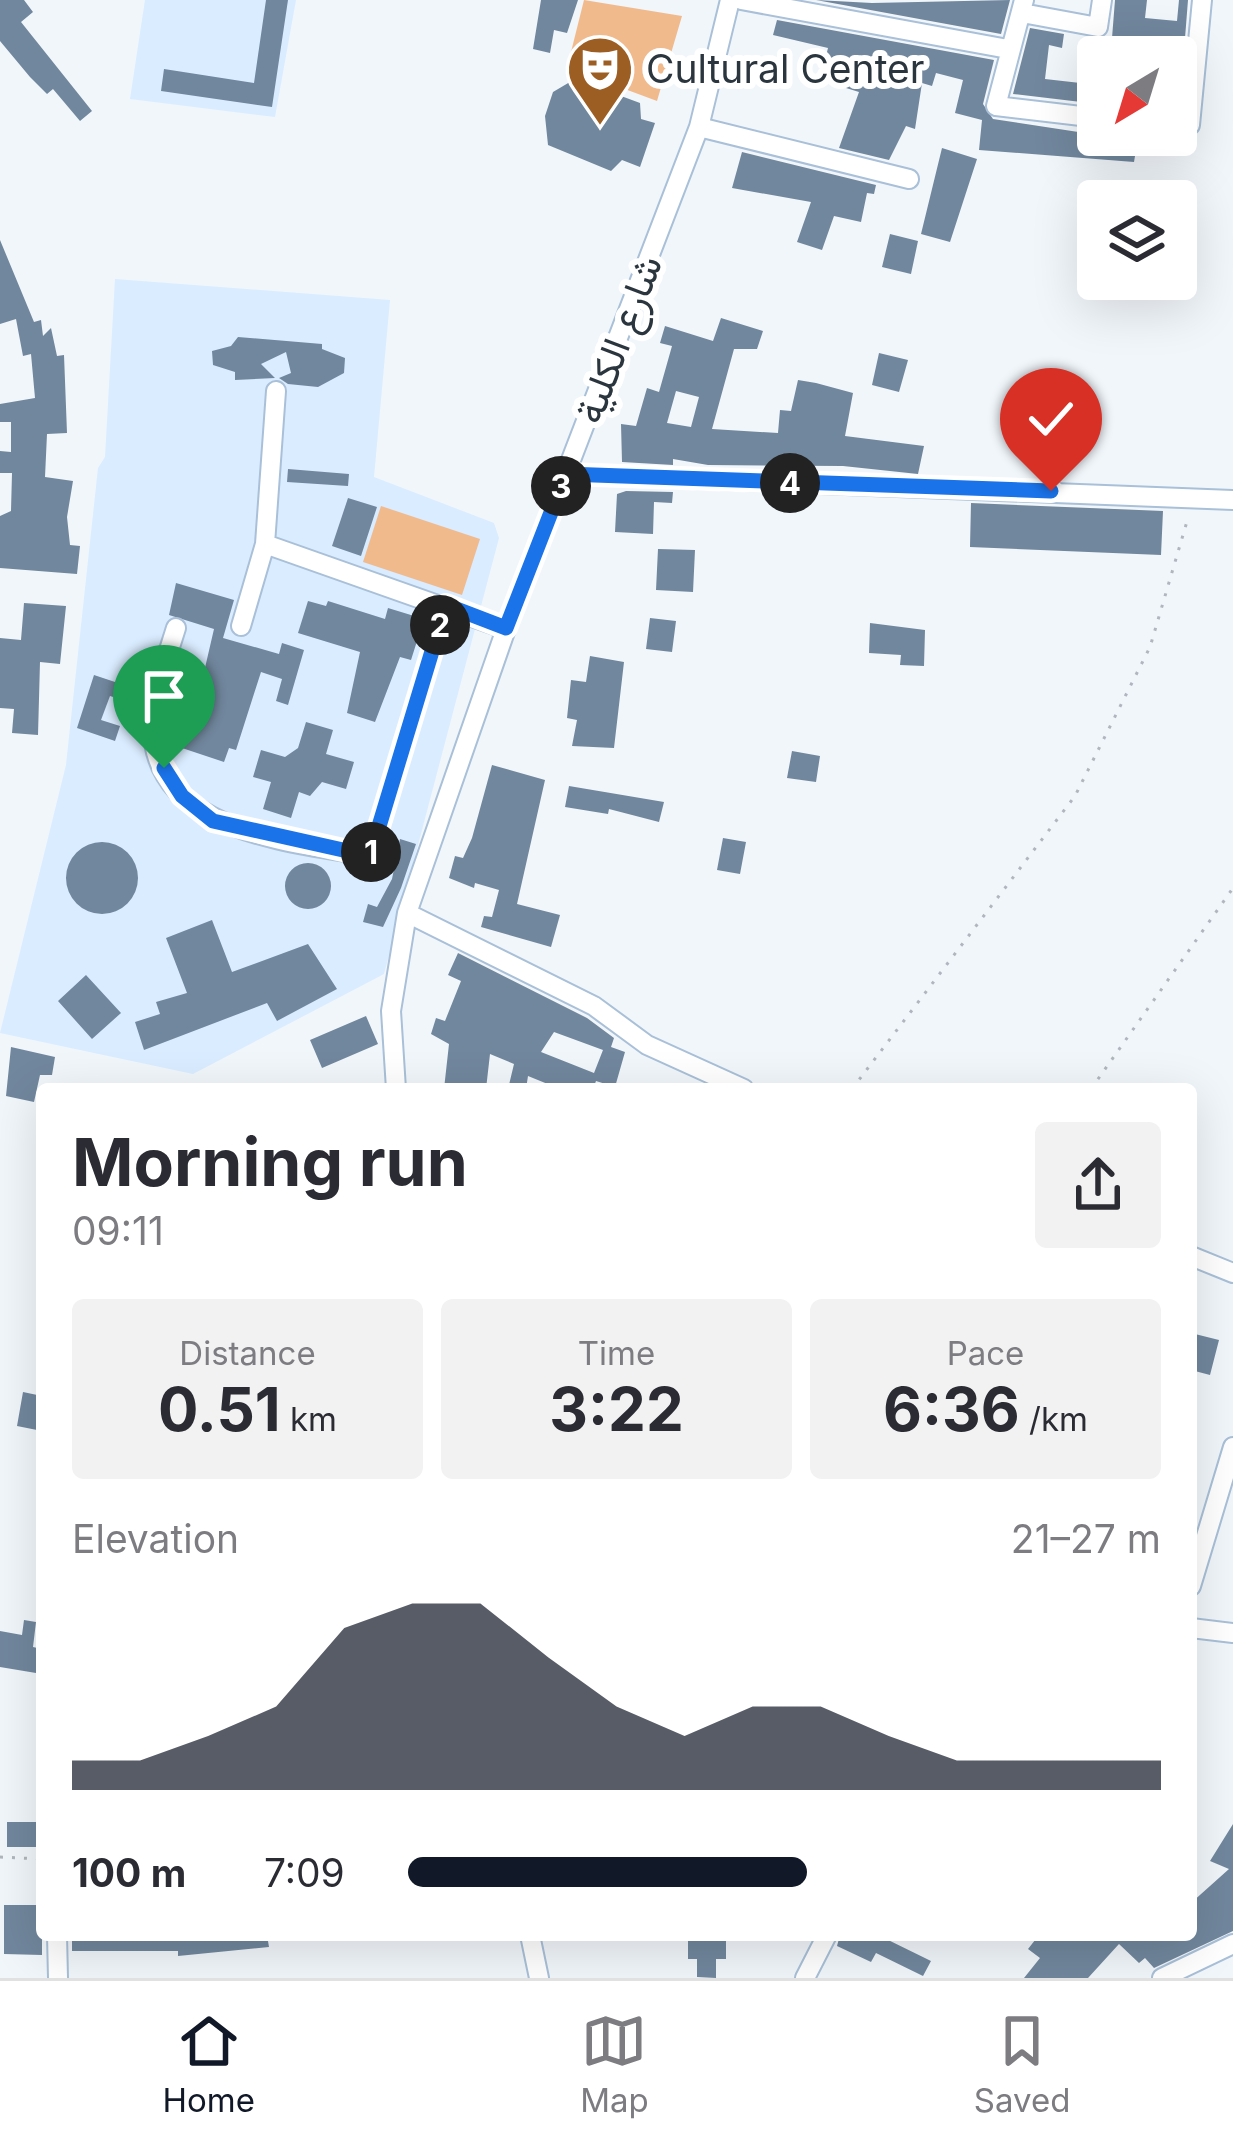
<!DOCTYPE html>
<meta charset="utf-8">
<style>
:root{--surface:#fff;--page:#f2f2f3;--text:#2b2b33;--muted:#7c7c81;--line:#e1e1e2;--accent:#111827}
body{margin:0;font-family:Inter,Vazirmatn,sans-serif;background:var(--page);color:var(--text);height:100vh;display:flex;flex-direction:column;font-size:45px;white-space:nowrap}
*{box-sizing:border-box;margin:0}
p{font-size:39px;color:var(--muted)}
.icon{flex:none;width:66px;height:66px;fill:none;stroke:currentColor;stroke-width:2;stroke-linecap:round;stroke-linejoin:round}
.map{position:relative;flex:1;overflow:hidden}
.drawer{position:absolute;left:36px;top:1083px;width:1161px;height:858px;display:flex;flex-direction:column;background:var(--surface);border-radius:12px;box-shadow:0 12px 48px #0002}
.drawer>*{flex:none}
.needle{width:78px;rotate:218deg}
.fabs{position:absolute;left:1077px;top:36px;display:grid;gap:24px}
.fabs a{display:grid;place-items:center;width:120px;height:120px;border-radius:12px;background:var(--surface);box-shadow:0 12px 48px #0002;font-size:60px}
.pin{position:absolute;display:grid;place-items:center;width:102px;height:102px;color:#fff;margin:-123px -51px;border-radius:50% 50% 50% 0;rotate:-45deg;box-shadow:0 0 12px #0007}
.pin .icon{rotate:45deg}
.km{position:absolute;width:60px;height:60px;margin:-30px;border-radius:50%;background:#222;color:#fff;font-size:33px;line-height:60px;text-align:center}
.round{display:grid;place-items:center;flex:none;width:126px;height:126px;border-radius:12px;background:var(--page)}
.summary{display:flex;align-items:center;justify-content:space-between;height:204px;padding:0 36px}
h1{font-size:66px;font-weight:700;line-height:90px}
.figures{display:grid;grid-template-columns:repeat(3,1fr);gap:18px;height:204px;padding:12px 36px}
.figures div{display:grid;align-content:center;border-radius:12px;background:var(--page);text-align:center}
.figures b{font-size:60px;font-weight:700}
.figures small{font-size:33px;font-weight:400}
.figures p{font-size:33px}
.chart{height:336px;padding:24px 36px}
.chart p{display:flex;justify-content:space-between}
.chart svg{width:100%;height:216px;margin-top:12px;fill:var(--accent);opacity:.7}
ul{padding:0 36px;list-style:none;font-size:39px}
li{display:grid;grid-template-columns:192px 144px 1fr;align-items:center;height:90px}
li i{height:30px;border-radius:15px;background:var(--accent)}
.tabs{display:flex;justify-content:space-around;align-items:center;height:168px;border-top:3px solid var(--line);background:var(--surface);font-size:33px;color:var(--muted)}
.tabs a{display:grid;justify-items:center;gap:6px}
.tabs .selected{color:var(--accent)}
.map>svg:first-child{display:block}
.built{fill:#daecff}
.green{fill:#f1ba8d}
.building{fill:#71879d;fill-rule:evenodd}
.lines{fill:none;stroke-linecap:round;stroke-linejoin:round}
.minor-casing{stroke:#a9c0d8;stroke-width:22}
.path{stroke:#b0b6bd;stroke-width:3;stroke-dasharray:3 9;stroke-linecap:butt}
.minor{stroke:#fff;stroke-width:18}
.route-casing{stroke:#fff;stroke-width:24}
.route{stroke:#1a73e8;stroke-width:15}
.labels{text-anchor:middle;stroke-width:12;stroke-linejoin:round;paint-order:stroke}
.poi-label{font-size:39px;fill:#2b353e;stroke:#fff;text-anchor:start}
.street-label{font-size:39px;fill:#2b353e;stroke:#fff}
</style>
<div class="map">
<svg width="1233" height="1978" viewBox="0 0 1233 1978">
<rect width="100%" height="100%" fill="#f1f6fb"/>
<path class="built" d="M145,0h151l-21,117 -145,-18z
M115,279l275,21 -16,177 120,46 5,15 -115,436 -191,100 -193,-41 66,-268 32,-297 7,-11z"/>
<path class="green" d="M584,0l98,16 -25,85 -78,-29 -9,-16z
M381,506l99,33 -18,56 -99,-33z"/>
<path class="building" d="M0,0h24l9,12 -12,10 71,89 -12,10 -27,-32 -6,5 -17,-17 -30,-36z
M266,0h22l-16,107 -111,-16 3,-22 90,14z
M541,0h37l-11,33 -13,-3 -4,23 -17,-4z
M816,0l56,3 138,-3 -9,34z
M1115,0h32l-2,18 32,3 2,-21h9l-3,38 -10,-1 -1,13 -23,-2 1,-7 -40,-3z
M777,20l217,40 -11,44 10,15 105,16h82l14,3 -1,13 -58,5 -1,6 -155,-12 3,-30 -27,-7 8,-33 -27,-7 -4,13 -10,-3 -7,46 -9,-3 -17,34 -50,-12 20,-56 -39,-12 8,-32 -55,-13z
M1030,28l34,6 -2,14 -13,-3 -4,34 53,6v19l-85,-10z
M575,79l65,24 1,16 14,4 -15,44 -18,-7 -11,11 -63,-26 -3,-29 8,-24z
M942,148l35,11 -27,83 -29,-8z
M742,152l134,33 -2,9 -7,-1 -6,29 -27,-6 -12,34 -25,-8 14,-40 -79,-14z
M890,234l28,7 -7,33 -29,-7z
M0,240l34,82 7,-2 2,16 8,-8 6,28 7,-1 3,78 -20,1 -2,43 28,4 -6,36 3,28 10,1 -3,28 -77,-6v-52l11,-5 1,-38h-12v-22l11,1v-30h-11v-18l35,-6 -4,-44 -8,2 -7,-37 -16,5z
M721,318l42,13 -6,18h-23l-22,80 66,4 2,-23 11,1 7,-31 18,3 37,10 -8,43 79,10 -6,28 -75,-8 -135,-1 -35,-6v6l-51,-3 -1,-38 15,2 11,-38 12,4 13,-46 -12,-3 5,-17 48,15zM676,391l23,6 -8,30 -24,-4z
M238,337l84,7v5l23,9 -1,15 -26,14 -30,-3 -9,-6 12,-5 -5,-21 -25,12 14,14 -40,2v-8l-22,-7 -1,-14 19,-5z
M879,353l29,7 -9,32 -27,-7z
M288,469l61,5 -1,12 -61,-4z
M626,491l47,1 -1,11 -18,-1 -1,32 -38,-2 2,-38z
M348,498l29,9 -16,49 -29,-10z
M971,503l192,8 -2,44 -191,-8z
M658,549l37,1 -2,42 -37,-2z
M176,583l58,17 -11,38 56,16 3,-11 22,7 -16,55 -12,-4 6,-22 -21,-7 -25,78 -7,-2 -5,14 -42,-14 6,-18 -17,-5 10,-32 17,5 16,-69 -45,-14z
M308,601l18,5 2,-5 57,18 3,-11 36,11 -13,41 -11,-3 -25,65 -28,-9 13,-61 -62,-19z
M24,603l42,3 -6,58 -20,-2 -2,73 -26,-2 2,-24 -14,-1v-70l21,2z
M650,618l26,3 -4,31 -26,-3z
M870,623l55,7 -1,36 -24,-1 1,-10 -32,-2z
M590,656l34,6 -10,86 -42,-2 5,-26 -10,-2 4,-38 15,2z
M94,675l39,13 -4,14 -19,-6 -9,24 19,6 -5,15 -38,-13z
M306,722l27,8 -7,24 28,8 -8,27 -24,-7 -12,14 -11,-4 -8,26 -28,-9 8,-27 -18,-5 8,-27 24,7 13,-9z
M792,751l28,5 -4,26 -29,-4z
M492,765l53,15 -28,124 43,11 -9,32 -70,-20 3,-11 8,1 7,-27 -24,-7 -1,5 -25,-10 6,-22 8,2 9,-20z
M569,786l95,16 -5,20 -50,-13 -1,5 -43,-7z
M723,838l23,4 -6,32 -23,-4z
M400,839l16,5 -15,44 -18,39 -20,-5 5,-18 9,3 15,-28z
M66 878a36 36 0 1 1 72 0a36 36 0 1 1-72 0Z
M285 886a23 23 0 1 1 46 0a23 23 0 1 1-46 0Z
M212,920l20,52 76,-28 29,45 -60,32 -10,-18 -123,47 -9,-28 25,-8 -4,-12 31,-9 -21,-55z
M458,953l129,65 27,20 -3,9 14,5 -10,35 -19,-6 -3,8h-33l-32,-13 -2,13h-18l6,-25 -24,-10 -4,35h-42l5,-45 -18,-10 5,-16 9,3 16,-40 -13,-6zM554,1032l49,18 -9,23 -53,-21z
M86,975l35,38 -29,26 -34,-38z
M366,1016l12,28 -56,24 -12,-28z
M11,1047l44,10 -3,18h-12l-6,27 -28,-6z
M1191,1333l28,7 -9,35 -19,-5z
M23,1392l19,4v35l-25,-5z
M24,1620l12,2 -3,25 9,2v25l-42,-7v-36l22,4z
M7,1822h35v25h-35z
M1233,1824v107l-79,37 -9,-10 -6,5 -20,-19 -31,34h-64l16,-20 -12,-9 11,-14h152v-32l38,-34 -19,-8z
M4,1905h38v50l-38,-1z
M72,1935h195l2,12 -91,9v-5h-106z
M688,1935h38v24h-10v19l-19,-1v-18h-9z
M840,1935h38l53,26 -8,15 -47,-23 -5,9 -34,-16z"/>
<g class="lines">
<g class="minor-casing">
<path id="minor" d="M741,0l267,49
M1024,0l-28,106 102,12
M1022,13l76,14 4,-27
M1190,125l12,-125
M699,127l210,52
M566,474l667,26
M265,544l241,85
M241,626l24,-82 11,-153
M176,628c-8,26 -18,53 -22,80 -16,122 130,133 216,148l76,-251
M407,913l187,93 53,39 97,44
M396,1089l-5,-78 16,-98 99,-284 193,-502 31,-127
M1191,1256l42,17
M1191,1586l42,-139
M1191,1628l42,5
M57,1935l1,43
M530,1935l9,43
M805,1978l22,-43
M1162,1978l71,-34"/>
</g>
<path class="path" d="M852,1089l223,-293 75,-149 38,-129
M1091,1089l142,-201
M0,1857l42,2"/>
<use href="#minor" class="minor"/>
</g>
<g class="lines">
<g class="route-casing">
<path id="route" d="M164,768l18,28 31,25 157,35 76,-251 60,23 60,-154 485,17"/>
</g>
<use href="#route" class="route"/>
</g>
<defs>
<g id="theatre-pin" transform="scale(3.45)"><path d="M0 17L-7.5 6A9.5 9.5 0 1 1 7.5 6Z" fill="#9c5e23" stroke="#fff"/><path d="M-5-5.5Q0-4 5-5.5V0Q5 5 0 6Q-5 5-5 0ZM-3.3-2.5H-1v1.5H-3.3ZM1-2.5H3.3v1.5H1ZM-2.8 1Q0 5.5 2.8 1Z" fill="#fff"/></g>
</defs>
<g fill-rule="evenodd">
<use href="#theatre-pin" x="600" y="69"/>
</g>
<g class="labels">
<g class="poi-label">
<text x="646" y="83">Cultural Center</text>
</g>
<g class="street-label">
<text transform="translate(618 339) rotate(-69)" y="14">شارع الكلية</text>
</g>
</g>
</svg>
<div class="fabs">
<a><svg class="needle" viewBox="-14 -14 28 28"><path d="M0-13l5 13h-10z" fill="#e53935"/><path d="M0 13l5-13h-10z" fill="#7c7c81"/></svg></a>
<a><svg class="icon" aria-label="layers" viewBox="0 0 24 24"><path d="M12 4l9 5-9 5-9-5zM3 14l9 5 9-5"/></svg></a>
</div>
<div class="pin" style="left:164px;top:768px;background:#1e9e55"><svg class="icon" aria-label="arrive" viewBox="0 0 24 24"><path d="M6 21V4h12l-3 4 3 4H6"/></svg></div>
<div class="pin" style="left:1051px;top:491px;background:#d93025"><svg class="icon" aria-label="check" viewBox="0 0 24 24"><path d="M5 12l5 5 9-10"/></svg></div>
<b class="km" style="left:371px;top:852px">1</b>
<b class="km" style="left:440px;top:625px">2</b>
<b class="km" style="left:561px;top:486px">3</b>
<b class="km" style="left:790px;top:483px">4</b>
<section class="drawer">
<div class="summary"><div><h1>Morning run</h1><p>09:11</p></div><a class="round"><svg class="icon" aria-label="share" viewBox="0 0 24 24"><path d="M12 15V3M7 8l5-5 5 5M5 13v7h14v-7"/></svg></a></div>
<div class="figures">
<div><p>Distance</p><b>0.51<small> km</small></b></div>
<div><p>Time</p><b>3:22</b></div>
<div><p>Pace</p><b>6:36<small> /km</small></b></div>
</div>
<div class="chart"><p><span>Elevation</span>21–27 m</p>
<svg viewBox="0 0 160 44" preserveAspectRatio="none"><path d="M0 44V38L10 38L20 33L30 27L40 11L50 6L60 6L70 17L80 27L90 33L100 27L110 27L120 33L130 38L140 38L150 38L160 38V44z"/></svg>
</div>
<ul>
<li><b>100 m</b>7:09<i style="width:53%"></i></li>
</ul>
</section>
</div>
<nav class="tabs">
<a class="selected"><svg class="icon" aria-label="home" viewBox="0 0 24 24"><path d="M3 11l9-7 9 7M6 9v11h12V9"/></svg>Home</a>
<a><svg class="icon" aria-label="map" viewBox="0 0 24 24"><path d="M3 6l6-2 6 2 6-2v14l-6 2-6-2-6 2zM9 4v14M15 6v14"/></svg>Map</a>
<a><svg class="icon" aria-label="saved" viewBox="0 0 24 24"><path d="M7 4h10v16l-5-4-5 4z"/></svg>Saved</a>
</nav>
